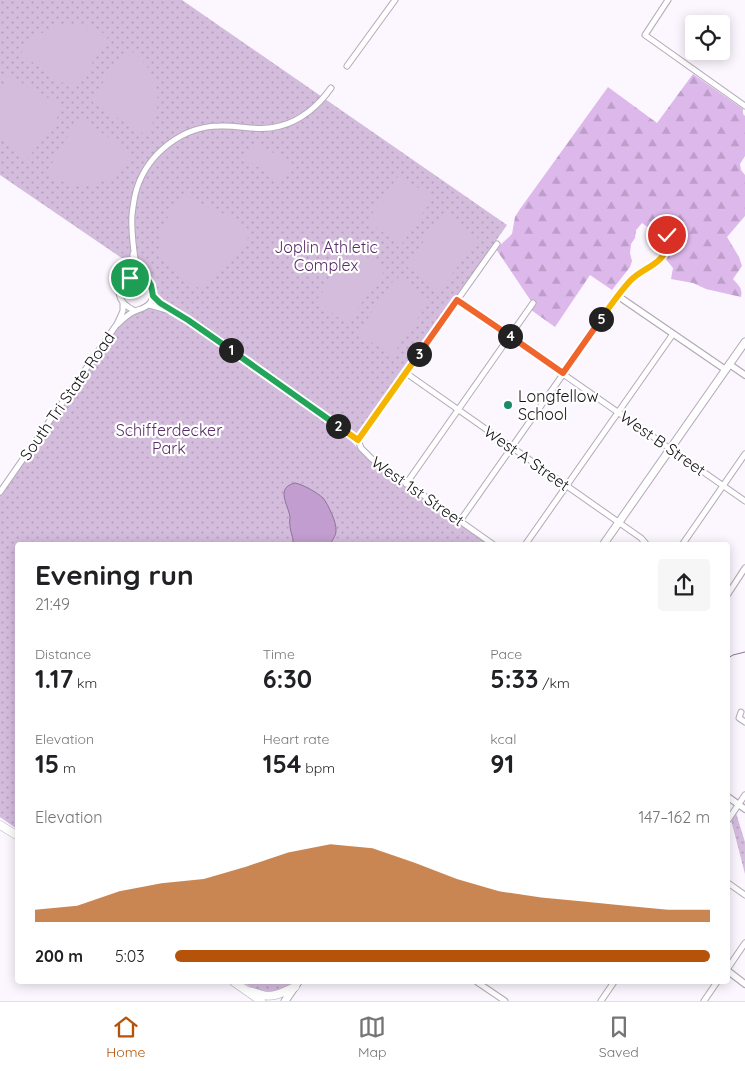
<!DOCTYPE html>
<meta charset="utf-8">
<style>
:root{--surface:#fff;--page:#f6f6f6;--text:#202124;--muted:#757577;--line:#e0e0e0;--accent:#b45309}
body{margin:0;font-family:Quicksand,sans-serif;background:var(--page);color:var(--text);height:100vh;display:flex;flex-direction:column;font-size:19px;white-space:nowrap}
*{box-sizing:border-box;margin:0}
p{font-size:16px;color:var(--muted)}
.icon{flex:none;width:28px;height:28px;fill:none;stroke:currentColor;stroke-width:2;stroke-linecap:round;stroke-linejoin:round}
.map{position:relative;flex:1;overflow:hidden}
.details{position:absolute;left:15px;top:542px;width:715px;height:442px;display:flex;flex-direction:column;background:var(--surface);border-radius:5px;box-shadow:0 2px 12px #0003}
.details>*{flex:none}
.tools{position:absolute;left:685px;top:15px;display:grid;gap:10px}
.tools a{display:grid;place-items:center;width:45px;height:45px;border-radius:5px;background:var(--surface);box-shadow:0 2px 12px #0003;font-size:25px}
.pin{position:absolute;display:grid;place-items:center;width:42px;height:42px;color:#fff;margin:-21px;border:2px solid #fff;border-radius:50%;box-shadow:0 1px 5px #0007}
.km{position:absolute;width:25px;height:25px;margin:-12px;border-radius:50%;background:#222;color:#fff;font-size:14px;line-height:25px;text-align:center}
.round{display:grid;place-items:center;flex:none;width:52px;height:52px;border-radius:5px;background:var(--page)}
.overview{display:flex;align-items:center;justify-content:space-between;height:85px;padding:0 20px}
h1{font-size:28px;font-weight:800;line-height:38px}
.stats{display:grid;grid-template-columns:repeat(3,1fr);gap:8px;height:85px;padding:5px 20px}
.stats div{display:grid;align-content:center}
.stats b{font-size:25px;font-weight:800}
.stats small{font-size:14px;font-weight:400}
.stats p{font-size:14px}
.chart{height:140px;padding:10px 20px}
.chart p{display:flex;justify-content:space-between}
.chart svg{width:100%;height:90px;margin-top:5px;fill:var(--accent);opacity:.7}
ul{padding:0 20px;list-style:none;font-size:16px}
li{display:grid;grid-template-columns:80px 60px 1fr;align-items:center;height:38px}
li i{height:12px;border-radius:6px;background:var(--accent)}
.tab-bar{display:flex;justify-content:space-around;align-items:center;height:70px;border-top:1px solid var(--line);background:var(--surface);font-size:14px;color:var(--muted)}
.tab-bar a{display:grid;justify-items:center;gap:2px}
.tab-bar .on{color:var(--accent)}
.map>svg:first-child{display:block}
.green{fill:url(#green-dots)}
.forest{fill:url(#forest-firs)}
.pitch{fill:#d4bcdd}
.water{fill:#c29ed0;stroke:#8e7498}
.lines{fill:none;stroke-linecap:round;stroke-linejoin:round}
.stream{stroke:#8e7498;stroke-width:1}
.minor-casing{stroke:#b3a9b8;stroke-width:7}
.tertiary-casing{stroke:#b3a9b8;stroke-width:8}
.secondary-casing{stroke:#b3a9b8;stroke-width:9}
.primary-casing{stroke:#b3a9b8;stroke-width:9}
.minor{stroke:#fff;stroke-width:5}
.tertiary{stroke:#fff;stroke-width:5.5}
.secondary{stroke:#fff;stroke-width:7}
.primary{stroke:#fff;stroke-width:8}
.split-1-casing{stroke:#fff;stroke-width:10}
.split-2-casing{stroke:#fff;stroke-width:10}
.split-3-casing{stroke:#fff;stroke-width:10}
.split-4-casing{stroke:#fff;stroke-width:10}
.split-5-casing{stroke:#fff;stroke-width:10}
.split-6-casing{stroke:#fff;stroke-width:10}
.split-1{stroke:#22a559;stroke-width:6}
.split-2{stroke:#22a559;stroke-width:6}
.split-3{stroke:#f5b400;stroke-width:6}
.split-4{stroke:#f0652b;stroke-width:6}
.split-5{stroke:#f0652b;stroke-width:6}
.split-6{stroke:#f5b400;stroke-width:6}
.poi-dot{fill:#1c8a68;stroke:#fff;stroke-width:2}
.labels{text-anchor:middle;stroke-width:4.5;stroke-linejoin:round;paint-order:stroke}
.park-label{font-size:16px;fill:#592c69;stroke:#fff}
.street-label{font-size:16px;fill:#141116;stroke:#fff}
.poi-label{font-size:16px;fill:#141116;stroke:#fff;text-anchor:start}
</style>
<div class="map">
<svg width="745" height="1001" viewBox="0 0 745 1001">
<defs>
<pattern id="green-dots" width="8" height="8" patternUnits="userSpaceOnUse" patternTransform="scale(1.25)"><rect width="8" height="8" fill="#d4bcdd"/><path d="M2 2h.1M6 6h.1" fill="none" stroke="#b5a1bd" stroke-width="1.8" stroke-linecap="round"/></pattern>
<pattern id="forest-firs" width="22" height="20" patternUnits="userSpaceOnUse" patternTransform="scale(1.25)"><rect width="22" height="20" fill="#ddb8eb"/><path d="M5 1l3.5 6h-7zM16 11l3.5 6h-7z" fill="#bd9dc9"/></pattern>
</defs>
<rect width="100%" height="100%" fill="#fcf6ff"/>
<path class="green" d="M0,0h182l325,225 -146,208 -3,2 -3,-1 -166,-118 -27,-15 -5,-8 -4,-11 -5,-6 -148,-101z
M151,308l14,4 44,25 133,95 28,29 119,84h-471l-1,284 -17,-12v-323l118,-168 16,-13z
M736,813l9,29v32l-14,-54z
M244,983h47c-7,9 -23,13 -33,9 -5,-2 -10,-7 -14,-9z"/>
<path class="forest" d="M693,74l50,35v5l2,2v40l-5,8 1,6 4,5v41l-18,21 12,20 3,9 -9,13c5,6 10,9 8,18l-35,-8 -13,-6 -22,-4 2,-11 -8,-10c9,-12 9,-19 4,-33l-13,8 -14,-10 -6,7 -1,8 -4,6 -1,9 2,8 -2,6 -18,23 -22,-15 -35,52 -24,-17v-9l-35,-52 16,-15 3,-17 5,-8 88,-122 49,36z"/>
<path class="pitch" d="M72,24c13,1 24,4 36,12l-20,34 -12,18 -4,1 -18,-12 -33,-23c12,-19 29,-28 51,-30z
M128,49c31,20 39,55 18,86l-34,-20 -19,-12v-4l11,-18z
M8,75l35,20 17,11 2,4 -12,19 -24,32c-11,-7 -24,-19 -26,-33 0,-6 0,-13 0,-20 0,-15 0,-20 8,-33z
M82,121l19,11 32,24c-20,31 -56,38 -87,18l20,-35 12,-17z
M255,142l37,22 -11,17 -36,-22z
M399,175l34,23 -32,47 -34,-24z
M186,195l14,11 4,-1 25,11 19,13c0,3 1,6 0,8 -3,12 -25,35 -36,38l-10,14c-12,-4 -17,-8 -27,-16 -29,-26 -12,-55 11,-78z
M444,213l34,25 -38,53 -34,-25z
M354,248l31,22 -38,54 -31,-23z
M396,277l34,23 -38,56 -34,-23z"/>
<path class="water" d="M295,483c7,1 23,10 28,15 5,6 14,25 13,33 0,5 -4,9 -6,14h-37c1,-7 -3,-13 -3,-20 -1,-3 0,-5 0,-8 -2,-13 -15,-29 5,-34z"/>
<g class="lines">
<path class="stream" d="M728,658l5,-3 12,-3"/>
<g class="minor-casing">
<path id="minor" d="M668,0l-23,35 100,71
M347,66l48,-66
M143,277c0,0 -4,-5 -5,-6 -4,-10 -7,-44 -6,-56 1,-9 2,-18 5,-27 11,-34 45,-62 83,-62 20,-1 39,6 60,0 21,-5 39,-21 51,-38
M130,278l2,-8 1,-16
M153,295l7,8 29,17 169,120 3,8 11,11 122,86
M457,300l288,201
M149,305l18,5
M118,324c4,-4 9,-9 15,-12 6,-3 12,-3 17,-9 3,-4 4,-9 3,-14 -8,-31 -59,2 -18,22
M406,373l235,165 6,7
M358,440l139,-196
M406,484l127,-181
M0,492l117,-168 6,-13v-8
M460,521l158,-225c5,-6 10,-13 16,-19 17,-14 38,-17 32,-46
M525,545l148,-211
M682,545l63,-91
M728,594l17,-26
M741,712l-2,6 6,4
M728,820l17,-25
M728,883l17,12
M728,968l17,-25
M477,982l28,19
M601,1001l13,-19
M704,1001l13,-19"/>
</g>
<g class="tertiary-casing">
<path id="tertiary" d="M618,296l108,74
M729,364l16,11
M728,797l17,12
M728,971l17,13"/>
</g>
<g class="secondary-casing">
<path id="secondary" d="M603,545l142,-203
M285,1001l13,-19"/>
</g>
<g class="primary-casing">
<path id="primary" d="M0,825l18,11
M234,982l27,19
M247,991c6,0 10,3 16,4 11,3 23,-4 32,-8"/>
</g>
<use href="#minor" class="minor"/>
<use href="#tertiary" class="tertiary"/>
<use href="#secondary" class="secondary"/>
<use href="#primary" class="primary"/>
</g>
<g class="lines">
<g class="split-1-casing">
<path id="split-1" d="M130,278l6,-2 7,2 5,2 3,5 2,11 7,7 28,17 43,30"/>
</g>
<g class="split-2-casing">
<path id="split-2" d="M231,350l107,76"/>
</g>
<g class="split-3-casing">
<path id="split-3" d="M338,426l20,14 61,-86"/>
</g>
<g class="split-4-casing">
<path id="split-4" d="M419,354l38,-54 53,36"/>
</g>
<g class="split-5-casing">
<path id="split-5" d="M510,336l53,37 38,-54"/>
</g>
<g class="split-6-casing">
<path id="split-6" d="M601,319c9,-13 18,-26 29,-38 16,-17 39,-15 37,-46"/>
</g>
<use href="#split-1" class="split-1"/>
<use href="#split-2" class="split-2"/>
<use href="#split-3" class="split-3"/>
<use href="#split-4" class="split-4"/>
<use href="#split-5" class="split-5"/>
<use href="#split-6" class="split-6"/>
</g>
<circle class="poi-dot" cx="508" cy="405" r="5"/>
<g class="labels">
<g class="park-label">
<text x="326" y="253">Joplin Athletic<tspan x="326" dy="18">Complex</tspan></text>
<text x="169" y="436">Schifferdecker<tspan x="169" dy="18">Park</tspan></text>
</g>
<g class="street-label">
<text transform="translate(67 396) rotate(-55)" y="6">South Tri State Road</text>
<text transform="translate(663 443) rotate(35)" y="6">West B Street</text>
<text transform="translate(527 458) rotate(35)" y="6">West A Street</text>
<text transform="translate(418 491) rotate(35)" y="6">West 1st Street</text>
</g>
<g class="poi-label">
<text x="518" y="402">Longfellow<tspan x="518" dy="18">School</tspan></text>
</g>
</g>
</svg>
<div class="tools">
<a><svg class="icon" aria-label="locate" viewBox="0 0 24 24"><circle cx="12" cy="12" r="6"/><path d="M12 2v4M12 18v4M2 12h4M18 12h4"/></svg></a>
</div>
<div class="pin" style="left:130px;top:278px;background:#1e9e55"><svg class="icon" aria-label="arrive" viewBox="0 0 24 24"><path d="M6 21V4h12l-3 4 3 4H6"/></svg></div>
<div class="pin" style="left:667px;top:235px;background:#d93025"><svg class="icon" aria-label="check" viewBox="0 0 24 24"><path d="M5 12l5 5 9-10"/></svg></div>
<b class="km" style="left:231px;top:350px">1</b>
<b class="km" style="left:338px;top:426px">2</b>
<b class="km" style="left:419px;top:354px">3</b>
<b class="km" style="left:510px;top:336px">4</b>
<b class="km" style="left:601px;top:319px">5</b>
<section class="details">
<div class="overview"><div><h1>Evening run</h1><p>21:49</p></div><a class="round"><svg class="icon" aria-label="share" viewBox="0 0 24 24"><path d="M12 15V3M7 8l5-5 5 5M5 13v7h14v-7"/></svg></a></div>
<div class="stats">
<div><p>Distance</p><b>1.17<small> km</small></b></div>
<div><p>Time</p><b>6:30</b></div>
<div><p>Pace</p><b>5:33<small> /km</small></b></div>
</div>
<div class="stats">
<div><p>Elevation</p><b>15<small> m</small></b></div>
<div><p>Heart rate</p><b>154<small> bpm</small></b></div>
<div><p>kcal</p><b>91</b></div>
</div>
<div class="chart"><p><span>Elevation</span>147–162 m</p>
<svg viewBox="0 0 160 44" preserveAspectRatio="none"><path d="M0 44V38L10 36L20 29L30 25L40 23L50 17L60 10L70 6L80 8L90 15L100 23L110 29L120 32L130 34L140 36L150 38L160 38V44z"/></svg>
</div>
<ul>
<li><b>200 m</b>5:03<i style="width:100%"></i></li>
</ul>
</section>
</div>
<nav class="tab-bar">
<a class="on"><svg class="icon" aria-label="home" viewBox="0 0 24 24"><path d="M3 11l9-7 9 7M6 9v11h12V9"/></svg>Home</a>
<a><svg class="icon" aria-label="map" viewBox="0 0 24 24"><path d="M3 6l6-2 6 2 6-2v14l-6 2-6-2-6 2zM9 4v14M15 6v14"/></svg>Map</a>
<a><svg class="icon" aria-label="saved" viewBox="0 0 24 24"><path d="M7 4h10v16l-5-4-5 4z"/></svg>Saved</a>
</nav>
